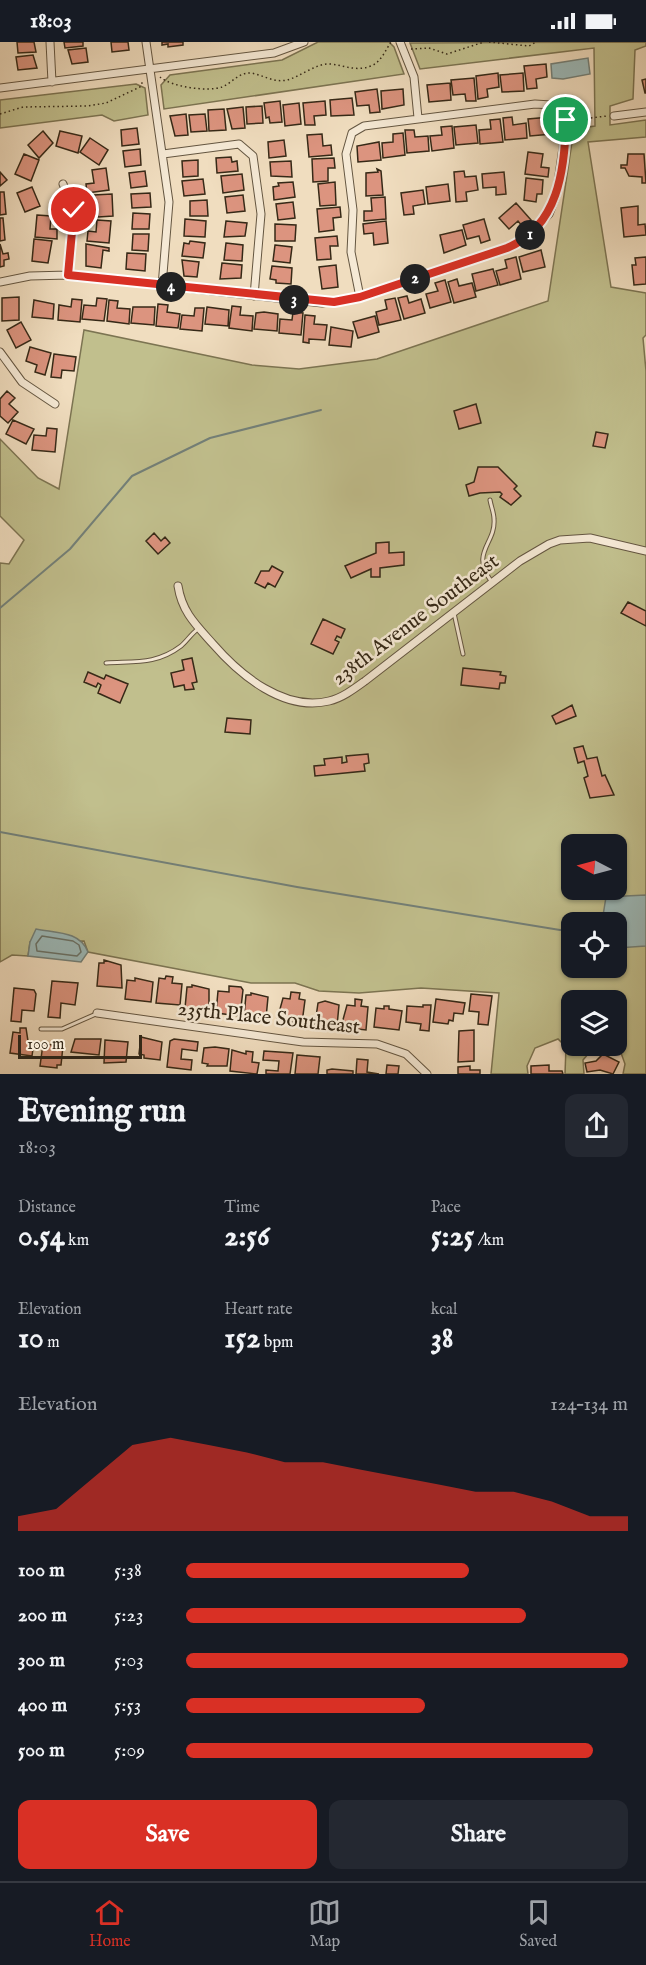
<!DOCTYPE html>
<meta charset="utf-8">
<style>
:root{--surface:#171b24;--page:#242831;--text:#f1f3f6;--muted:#9ea1a6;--line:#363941;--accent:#d93025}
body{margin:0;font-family:"IM FELL English",serif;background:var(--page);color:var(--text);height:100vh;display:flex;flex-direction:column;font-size:22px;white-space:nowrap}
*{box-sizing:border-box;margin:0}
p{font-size:20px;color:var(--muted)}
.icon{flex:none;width:33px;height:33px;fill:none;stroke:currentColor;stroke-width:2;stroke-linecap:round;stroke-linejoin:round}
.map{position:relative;height:1032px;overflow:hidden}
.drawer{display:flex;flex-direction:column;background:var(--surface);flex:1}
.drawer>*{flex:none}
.needle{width:39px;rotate:276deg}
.tools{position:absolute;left:561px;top:792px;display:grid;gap:12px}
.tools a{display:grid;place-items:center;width:66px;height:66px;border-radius:12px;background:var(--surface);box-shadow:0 2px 4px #0004;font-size:30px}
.scale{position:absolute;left:18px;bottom:15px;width:124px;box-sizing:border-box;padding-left:6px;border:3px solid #362917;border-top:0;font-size:16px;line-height:21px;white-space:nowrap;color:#362917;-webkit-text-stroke:4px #f5e9d5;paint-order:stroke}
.pin{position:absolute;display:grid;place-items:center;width:51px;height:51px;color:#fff;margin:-26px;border:3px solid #fff;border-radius:50%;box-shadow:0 2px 6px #0007}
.km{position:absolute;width:30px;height:30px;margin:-15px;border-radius:50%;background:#222;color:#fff;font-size:16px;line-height:30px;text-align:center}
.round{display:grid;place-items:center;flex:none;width:63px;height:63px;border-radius:12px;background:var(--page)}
.summary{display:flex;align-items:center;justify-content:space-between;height:102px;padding:0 18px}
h1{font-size:33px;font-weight:800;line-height:45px}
.stats{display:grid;grid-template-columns:repeat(3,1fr);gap:9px;height:102px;padding:6px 18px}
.stats div{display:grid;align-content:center}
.stats b{font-size:30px;font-weight:800}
.stats small{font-size:16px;font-weight:400}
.stats p{font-size:16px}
.chart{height:168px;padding:12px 18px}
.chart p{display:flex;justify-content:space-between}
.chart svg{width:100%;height:108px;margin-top:6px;fill:var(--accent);opacity:.7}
.button{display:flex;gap:12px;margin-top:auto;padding:12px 18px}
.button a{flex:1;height:69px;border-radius:12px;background:var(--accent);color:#fff;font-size:24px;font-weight:800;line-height:69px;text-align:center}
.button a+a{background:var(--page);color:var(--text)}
ul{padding:0 18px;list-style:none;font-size:20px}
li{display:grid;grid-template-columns:96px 72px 1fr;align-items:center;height:45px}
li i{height:15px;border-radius:8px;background:var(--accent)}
.status{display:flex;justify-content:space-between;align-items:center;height:42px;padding:0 30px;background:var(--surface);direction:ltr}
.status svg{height:16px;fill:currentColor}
.dock{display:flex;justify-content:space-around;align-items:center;height:84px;border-top:2px solid var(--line);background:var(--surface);font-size:16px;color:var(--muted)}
.dock a{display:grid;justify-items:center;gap:3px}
.dock .current{color:var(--accent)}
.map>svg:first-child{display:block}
.green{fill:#c1bf8d;stroke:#7c7452;stroke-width:1.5;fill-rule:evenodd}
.water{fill:#9cbaba;stroke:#738079;stroke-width:1.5}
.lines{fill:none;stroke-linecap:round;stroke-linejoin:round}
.shore{stroke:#697268;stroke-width:1.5}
.stream{stroke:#738079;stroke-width:2}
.building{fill:#dc947f;stroke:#362917;stroke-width:1.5}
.lane-casing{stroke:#645641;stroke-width:5}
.street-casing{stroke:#645641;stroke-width:9}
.path{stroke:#362917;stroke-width:1.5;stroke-dasharray:1.5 3;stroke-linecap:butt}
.lane{stroke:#f5e9d5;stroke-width:3}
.street{stroke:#f5e9d5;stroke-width:7}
.route-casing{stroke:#fff;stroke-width:12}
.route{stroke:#d93025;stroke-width:8}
.labels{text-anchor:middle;stroke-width:5;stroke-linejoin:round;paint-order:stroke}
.street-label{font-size:21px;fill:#362917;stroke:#f5e9d5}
</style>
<div class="status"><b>18:03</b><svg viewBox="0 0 49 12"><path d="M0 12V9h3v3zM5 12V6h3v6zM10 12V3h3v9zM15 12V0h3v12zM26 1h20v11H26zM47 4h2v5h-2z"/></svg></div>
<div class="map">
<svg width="646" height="1032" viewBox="0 0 646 1032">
<rect width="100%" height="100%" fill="#f0ddbf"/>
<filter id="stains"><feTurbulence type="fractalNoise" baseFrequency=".00333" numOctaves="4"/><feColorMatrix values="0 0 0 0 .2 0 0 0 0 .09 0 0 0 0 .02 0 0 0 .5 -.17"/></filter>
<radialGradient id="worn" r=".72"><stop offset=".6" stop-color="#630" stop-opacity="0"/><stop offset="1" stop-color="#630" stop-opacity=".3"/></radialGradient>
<path class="green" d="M318,0h71l5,5 10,27 -240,35 -3,-24 9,-10 112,-15z
M646,0v4l-11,4 -2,49 -23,7v19l36,-5v17l-58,5 23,145 35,6v42l-3,3 3,33v703h-23l2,-10 -5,-14 -31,3 -6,7 1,14h-19l1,-27 -8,-8 -23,9 -8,18 1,8h-37l8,-81 -78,-5 -62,5 -40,-2 -24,-8h-44l-163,-31 -4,-11 -54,1 -2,14 -16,-1 -12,7v-399l9,1 15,-24 -24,-24v-77l38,39 21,11 25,-159 168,35 47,4 78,-10 171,-58 26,-172 21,-3 -1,-78 -174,21 -10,-26zM572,802h44v46h-44zM572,880h44v46h-44zM572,958h44v46h-44z
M136,42l9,4 3,27 -34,6 -12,-6 -102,13v-28z"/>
<path class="water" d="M588,16l2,16 -27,5 -11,-1 -1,-14z
M646,853v51l-29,2 -1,-26h-14l4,-25z
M36,887c20,4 44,2 52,23l-7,10 -53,-6 2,-14z"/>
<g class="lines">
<path class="shore" d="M42,894l31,5 6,4 2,7 -4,4 -40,-5 -1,-7z"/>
<path class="stream" d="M0,566l70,-59 62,-73 78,-38 111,-28
M0,790l297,55 263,43 12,-1"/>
</g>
<path class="building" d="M17,0h17l2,10 -18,1z
M64,0h19v4l-18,2z
M111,0h17l1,8 -17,2z
M162,0h21v3l-15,2v-3l-6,1z
M86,6l2,14 -16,2 -4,-14z
M33,13l4,13 -19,2 -2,-13z
M546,22l1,13 -11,2 1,9 -10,1 -3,-23z
M498,31l1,14 -12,2 1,8 -10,2 -2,-23z
M523,31l1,18 -22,1 -2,-17z
M474,36l2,23h-10l-1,-7 -12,1 -2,-15z
M646,37v14h-1l-3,-13z
M450,41l1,17 -22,2 -2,-17z
M377,47l3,23 -10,1 -1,-8 -12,1 -2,-14z
M403,47l1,16 -22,4 -1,-18z
M352,56l2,17 -23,1 -1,-16z
M280,59l2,21 -12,1 -1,-6 -3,1 -2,-15z
M325,59l1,14 -12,1 1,9h-10l-2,-22z
M299,61l2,21 -16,2 -2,-21z
M262,64l1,17 -16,1 -1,-17z
M243,65l2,21 -13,1 -5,-20z
M224,67l2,21 -17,1 -1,-21z
M186,72l2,21 -13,1 -5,-20z
M205,72l2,17 -16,1 -2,-17z
M512,75l1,8 13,-2 1,15 -22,2 -2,-22z
M550,75l2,17 -22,2 -2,-17z
M500,77l3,23 -23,2 -1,-14 12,-1 -1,-9z
M476,83l2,18 -22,2 -2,-18z
M452,84l2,22 -22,3 -2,-15 12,-1 -1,-8z
M137,86l2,16 -17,2 -1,-16z
M405,88h9l1,7 13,-1 1,15 -22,2z
M43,89l10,12 -14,15 -11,-13z
M60,89l22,5 -4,17 -22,-7z
M403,91l2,22 -22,3 -1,-15 11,-1v-8z
M322,92l1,12 8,-1 1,10 -23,2 -2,-22z
M90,96l18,12 -9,15 -19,-13z
M284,98l2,16 -17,2 -1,-16z
M379,100l2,18 -23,2 -1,-16z
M140,107l1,16 -16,2 -2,-16z
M528,110l15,2 -2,13 8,1 -1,9 -23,-3z
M24,112l15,6 -8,21 -16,-7z
M628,112h16l2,29h-4v-6l-13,-1 -4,-8h-4v-3h6z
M231,115l1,5 5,-1 1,10 -21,2 -1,-15z
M334,116l1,10h-7v13l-15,1 -1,-23z
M198,118v16l-15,1 -1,-16z
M291,119l1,16 -21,-1 -1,-14z
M106,126l3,22 -22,3 -1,-9 8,-1 -2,-13z
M377,127l4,2 2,24 -17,1v-23l12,-1z
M145,129l2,15 -16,2 -2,-15z
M464,129l1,6 11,-1 2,14 -12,2 1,9 -11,1 -2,-30z
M0,130l7,8 -7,6z
M504,130l2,22 -10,1v-8l-13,1 -1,-14z
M242,132l2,16 -21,3 -2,-17z
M526,136l17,2 -1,14h-5l-1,8 -12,-2z
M203,137l2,15 -21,2 -2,-15z
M293,140l2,15 -21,3 -1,-13 6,-1 -1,-3z
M335,140l1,23 -16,1 -2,-22z
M448,142l2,17 -22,3 -2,-17z
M32,145l8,19 -15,6 -8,-19z
M423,148l2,14 -12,2 1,8 -10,1 -3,-22z
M0,150h4l2,22 -6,1z
M150,151l1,14 -19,1 -1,-14z
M112,152l1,22 -15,1 -4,-22z
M243,153l2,16 -18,2 -2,-16z
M385,155l1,22 -22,2v-10h8l-1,-13z
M207,158l1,16h-18v-15z
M293,160l2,16 -17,2 -2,-16z
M516,161l15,17 -8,7 -5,-6 -9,8 -10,-11z
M638,164v19l7,-1 1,11 -22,2 -3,-29z
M340,165l1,10 -8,1 1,12 -15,2 -2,-23z
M133,171l17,1 -1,15h-17z
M37,173l14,1 -1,13h7v10l-22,-2z
M0,176h3l2,22 -5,1z
M185,177l21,2 -1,16 -21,-1z
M484,177l6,21 -9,3 -2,-7 -12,3 -4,-14z
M97,178l14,1 -2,22 -22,-2 1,-10 8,1z
M226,179l21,2 -2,13 -21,1z
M386,179l2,22 -14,2 -1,-12 -9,1 -1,-10z
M275,182l21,1 -1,16h-20z
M462,188l4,15 -22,8 -4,-18z
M133,192h16l-1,17 -16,-1z
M337,194l1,10h-8l1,13 -14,1 -2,-22z
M34,197l18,2 -4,22 -16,-2z
M190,199l15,2 -2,15 -21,-2 2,-13 5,1z
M226,201l17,2 -1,16 -18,-1z
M0,202l3,10 5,-1 1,6 -5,1v6l-4,1z
M86,202l23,4v3l-6,-1 -2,18 -15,-2z
M275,203l17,2 -2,16 -17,-2z
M541,208l4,17 -22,5 -4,-15z
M127,211l19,1 -1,17 -19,-2z
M516,215l5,22 -21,6 -4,-14 11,-3 -2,-8z
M646,215v27l-12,1 -2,-20h4l-1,-7z
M182,218l17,2 -2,15 -13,-1z
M222,221l20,2 -1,13 -21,1z
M336,223l2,22 -16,2 -3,-22z
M272,224l20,2 -1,16 -15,-1v-3l-6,-1z
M493,227l5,16 -22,6 -4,-17z
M457,237l2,7 13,-3 4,14 -22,6 -6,-21z
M445,238l6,22 -21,6 -4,-14 12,-3 -3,-8z
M407,254l2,7 12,-4 4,14 -21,6 -6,-21z
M19,255v23l-17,1v-23z
M97,256l10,1 -3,22 -22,-2 2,-14 12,1z
M395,256l6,22 -22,5 -3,-13 11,-3 -2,-9z
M72,257l10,1 -2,22 -22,-2 1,-15 12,2z
M34,258l20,4 -1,15 -21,-2z
M109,258l9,1 -1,7 13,1 -1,15 -22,-3z
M158,262l10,1 -1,7 13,2 -2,14 -22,-2z
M232,264l9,1 -1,8 13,1 -1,15 -23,-3z
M133,265h22l-1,18 -23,-2z
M207,265l22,3 -1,16 -23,-2z
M195,266h9l-2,23 -22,-2 2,-14 12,1z
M264,270l14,2 -1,17 -23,-2 2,-16z
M293,270l10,1 -2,22 -22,-2 1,-14 12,1z
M305,273l10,1 -1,8 13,1 -2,15 -16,-1v4l-6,-1z
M375,274l4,16 -21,6 -5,-16z
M21,280l10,18 -15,8 -9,-18z
M331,285l22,4 -2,16 -22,-2z
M30,305l21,6 -6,22 -10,-3 2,-7 -11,-4z
M54,312l22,3 -2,14 -12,-1 -1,8 -10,-1z
M7,349l8,7 -6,6 9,8 -10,11 -8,-7v-17z
M476,362l5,19 -22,6 -5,-18z
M13,378l21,9 -8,15 -20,-10z
M47,386l10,1 -2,23 -23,-2 2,-15 12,1z
M596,390l12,2 -3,14 -12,-2z
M478,425h20l19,19 -3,3 7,7 -10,9 -11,-8 2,-3 -2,-2 -20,1 -11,3 -3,-11 8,-3z
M154,491l7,8 4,-4 5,6 -12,11 -12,-13z
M389,500v11l15,-1v13l-24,3v9h-9v-8l-20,9 -6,-12 31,-13v-10z
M272,524l11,6 -8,15 -7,-4 -3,5 -10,-5 6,-12h8z
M628,560l18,9v15l-25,-13z
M323,577l22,10 -4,9 -4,-2 -2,4 4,2 -6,12 -22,-10z
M192,616l5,24 -5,1 2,6 -9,1 -1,-5 -10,2 -3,-14 13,-3 -2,-10z
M463,626l38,4 -1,3 6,1 -1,7h-5l-1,6 -38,-4z
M88,630l16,7 2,-4 22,9 -8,19 -22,-10 3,-8 -3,-2 -2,4 -12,-5z
M572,663l4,11 -20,8 -4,-8z
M227,676l24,2 -1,14 -25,-2z
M583,704l4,13 10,-2 5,19 3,-1 9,20 -24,3 -6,-20 4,-2 -4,-15 -6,2 -4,-15z
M368,712l1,9 -5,1 1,7 -50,5 -1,-10 11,-1 -1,-6 18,-2v6l5,-1 -1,-6z
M104,918l17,5 1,23 -25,-2 2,-23h5z
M166,934l7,1 -1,6 10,1 -2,21 -24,-2 3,-25 6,1z
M135,936l18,4 -2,20 -26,-3 2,-19 8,1z
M52,939l26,2 -3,22 -14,-2 -1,15 -12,-1z
M192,943l17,4v22l-24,-3 2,-21h5z
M229,944l12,1 2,3 -3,26 -24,-3 2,-22 11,1z
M14,946l20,2 2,4 -2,17 -12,-1 -1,12 -10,-1z
M291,950l9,1 -1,6 6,1 -3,23 -25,-3 6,-22 7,1z
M251,951l17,4 -2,21 -22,-2 2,-21h5z
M471,952l21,2 -4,29 -10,-1 1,-12 -10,-1z
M355,957l7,1 -1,6 7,1 -2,23 -25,-3 6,-22 8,1z
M436,957l29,4 -2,11 -9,-1 -1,8 -4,-1 -1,4 -15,-2z
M325,959l14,4 -2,21 -22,-2 3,-21z
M423,963h8l-2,26 -9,-1 1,-6 -15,-2 1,-16 16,1z
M384,964h5v3l13,2 -3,19 -25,-3 2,-19 8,1z
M20,986h6l2,13 6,1 -2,14 -22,-3 3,-21 7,1z
M474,988v31l-16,1 1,-31z
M141,995l21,5 -2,18 -16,-2v-3l-5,-1z
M75,997h26l-2,16 -28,-3z
M174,997l24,3 -1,9 -15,-2 -1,10 11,1 -1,10 -24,-3 3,-26z
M105,998l23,2 -2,20 -22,1z
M43,1002l20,2 -2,19h-4v3l-17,-2z
M215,1005l14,2 -2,17h-20l1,-2 -6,-1 2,-15z
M232,1008l14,4v-3l7,1 -1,10 7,1 -2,11 -27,-3z
M264,1009l29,2 -3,21h-24v-4l12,1 1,-10 -16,-1z
M603,1012l16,8 -6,12 -13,-4 -13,2 -2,-9 11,-2z
M297,1013l23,2 -2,17h-23z
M357,1017l11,1 -1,12 12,2h-23z
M387,1023l12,1 -1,8h-12z
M549,1023v6h13l1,3h-32v-8z
M470,1024v4h10v4h-22v-7z
M332,1027l21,2v3h-26v-4z"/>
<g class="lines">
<g class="lane-casing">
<path id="lane" d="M490,458c1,6 4,13 4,19 2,25 -24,33 -3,62
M454,571l9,41
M106,621c28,-2 50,2 75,-17 6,-5 10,-12 17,-17
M41,987h21l34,-15"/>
</g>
<g class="street-casing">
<path id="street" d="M50,0l2,40
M146,0l23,160 -7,84
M400,0l14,35 4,41
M0,46l274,-35 30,-11
M614,74l32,-4
M163,112l76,-10 14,12 8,58 -7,82
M63,142l11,26 -6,65
M0,240l30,-6 38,-1 254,28 38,-6 147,-49 19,-9 23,-25 7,-18 10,-69 -3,-13 -12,-9 -16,-1 -171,22 -12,7 -6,21 7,56 -2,42 9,45
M0,310l22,30 33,22
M178,544c4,26 18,39 35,58 27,31 71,68 116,57 13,-3 25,-12 36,-20l155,-120 29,-17 11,-4 30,-2 56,13
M97,971l206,29 74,2 29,10 21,20"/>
</g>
<path class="path" d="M489,0l40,4 7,-4
M411,7l18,-1 18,6 37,-12
M160,35c12,10 47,15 62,10 10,-4 17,-15 29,-14 12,2 23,10 36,7 13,-3 29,-17 43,-16 14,1 25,8 41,2 10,-4 14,-15 20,-24
M0,72l23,-7 65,-1 18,-3 34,-16 3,-6
M573,78l34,-4"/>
<use href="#lane" class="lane"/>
<use href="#street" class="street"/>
</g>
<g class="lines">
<g class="route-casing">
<path id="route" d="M74,168l-6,65 266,27 26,-5 147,-49c51,-21 58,-78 59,-128"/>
</g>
<use href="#route" class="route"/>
</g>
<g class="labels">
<g class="street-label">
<text transform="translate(415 577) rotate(-37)" y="7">238th Avenue Southeast</text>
<text transform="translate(269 975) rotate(6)" y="7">235th Place Southeast</text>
</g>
</g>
<rect width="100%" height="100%" filter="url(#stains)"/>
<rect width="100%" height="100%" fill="url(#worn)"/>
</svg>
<div class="tools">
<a><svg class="needle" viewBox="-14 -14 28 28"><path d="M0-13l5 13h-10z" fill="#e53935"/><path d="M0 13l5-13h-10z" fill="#9ea1a6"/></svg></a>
<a><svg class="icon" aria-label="locate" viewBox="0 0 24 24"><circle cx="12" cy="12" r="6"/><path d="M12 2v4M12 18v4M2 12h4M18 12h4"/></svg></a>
<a><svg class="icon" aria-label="layers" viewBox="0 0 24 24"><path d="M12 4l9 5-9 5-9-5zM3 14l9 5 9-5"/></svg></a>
</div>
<div class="scale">100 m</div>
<div class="pin" style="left:566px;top:78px;background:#1e9e55"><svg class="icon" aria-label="arrive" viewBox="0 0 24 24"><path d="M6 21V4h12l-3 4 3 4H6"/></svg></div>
<div class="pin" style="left:74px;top:168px;background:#d93025"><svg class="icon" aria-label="check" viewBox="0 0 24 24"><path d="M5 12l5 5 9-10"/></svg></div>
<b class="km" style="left:530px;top:193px">1</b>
<b class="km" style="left:415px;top:237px">2</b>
<b class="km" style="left:294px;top:258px">3</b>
<b class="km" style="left:171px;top:245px">4</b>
</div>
<section class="drawer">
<div class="summary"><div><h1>Evening run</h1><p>18:03</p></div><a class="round"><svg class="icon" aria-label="share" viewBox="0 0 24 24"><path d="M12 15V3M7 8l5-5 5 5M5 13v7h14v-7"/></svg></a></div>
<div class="stats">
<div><p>Distance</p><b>0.54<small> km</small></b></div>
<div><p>Time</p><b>2:56</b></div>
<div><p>Pace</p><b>5:25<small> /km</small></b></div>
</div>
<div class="stats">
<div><p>Elevation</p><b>10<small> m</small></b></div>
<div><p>Heart rate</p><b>152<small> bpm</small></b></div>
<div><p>kcal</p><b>38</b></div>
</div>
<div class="chart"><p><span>Elevation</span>124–134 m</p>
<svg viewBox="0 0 160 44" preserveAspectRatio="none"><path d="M0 44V38L10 35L20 22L30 9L40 6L50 9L60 12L70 16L80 16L90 19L100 22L110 25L120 28L130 28L140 32L150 38L160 38V44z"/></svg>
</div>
<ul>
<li><b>100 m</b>5:38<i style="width:64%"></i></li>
<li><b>200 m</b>5:23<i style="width:77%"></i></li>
<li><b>300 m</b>5:03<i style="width:100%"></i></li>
<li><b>400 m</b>5:53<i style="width:54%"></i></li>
<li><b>500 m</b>5:09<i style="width:92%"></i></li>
</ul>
<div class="button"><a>Save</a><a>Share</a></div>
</section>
<nav class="dock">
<a class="current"><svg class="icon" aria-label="home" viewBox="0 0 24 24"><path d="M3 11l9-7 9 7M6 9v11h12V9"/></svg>Home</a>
<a><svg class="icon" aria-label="map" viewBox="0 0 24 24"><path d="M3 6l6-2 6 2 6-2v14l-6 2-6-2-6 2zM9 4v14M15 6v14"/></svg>Map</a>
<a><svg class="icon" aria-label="saved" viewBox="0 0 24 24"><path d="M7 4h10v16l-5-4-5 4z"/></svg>Saved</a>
</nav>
